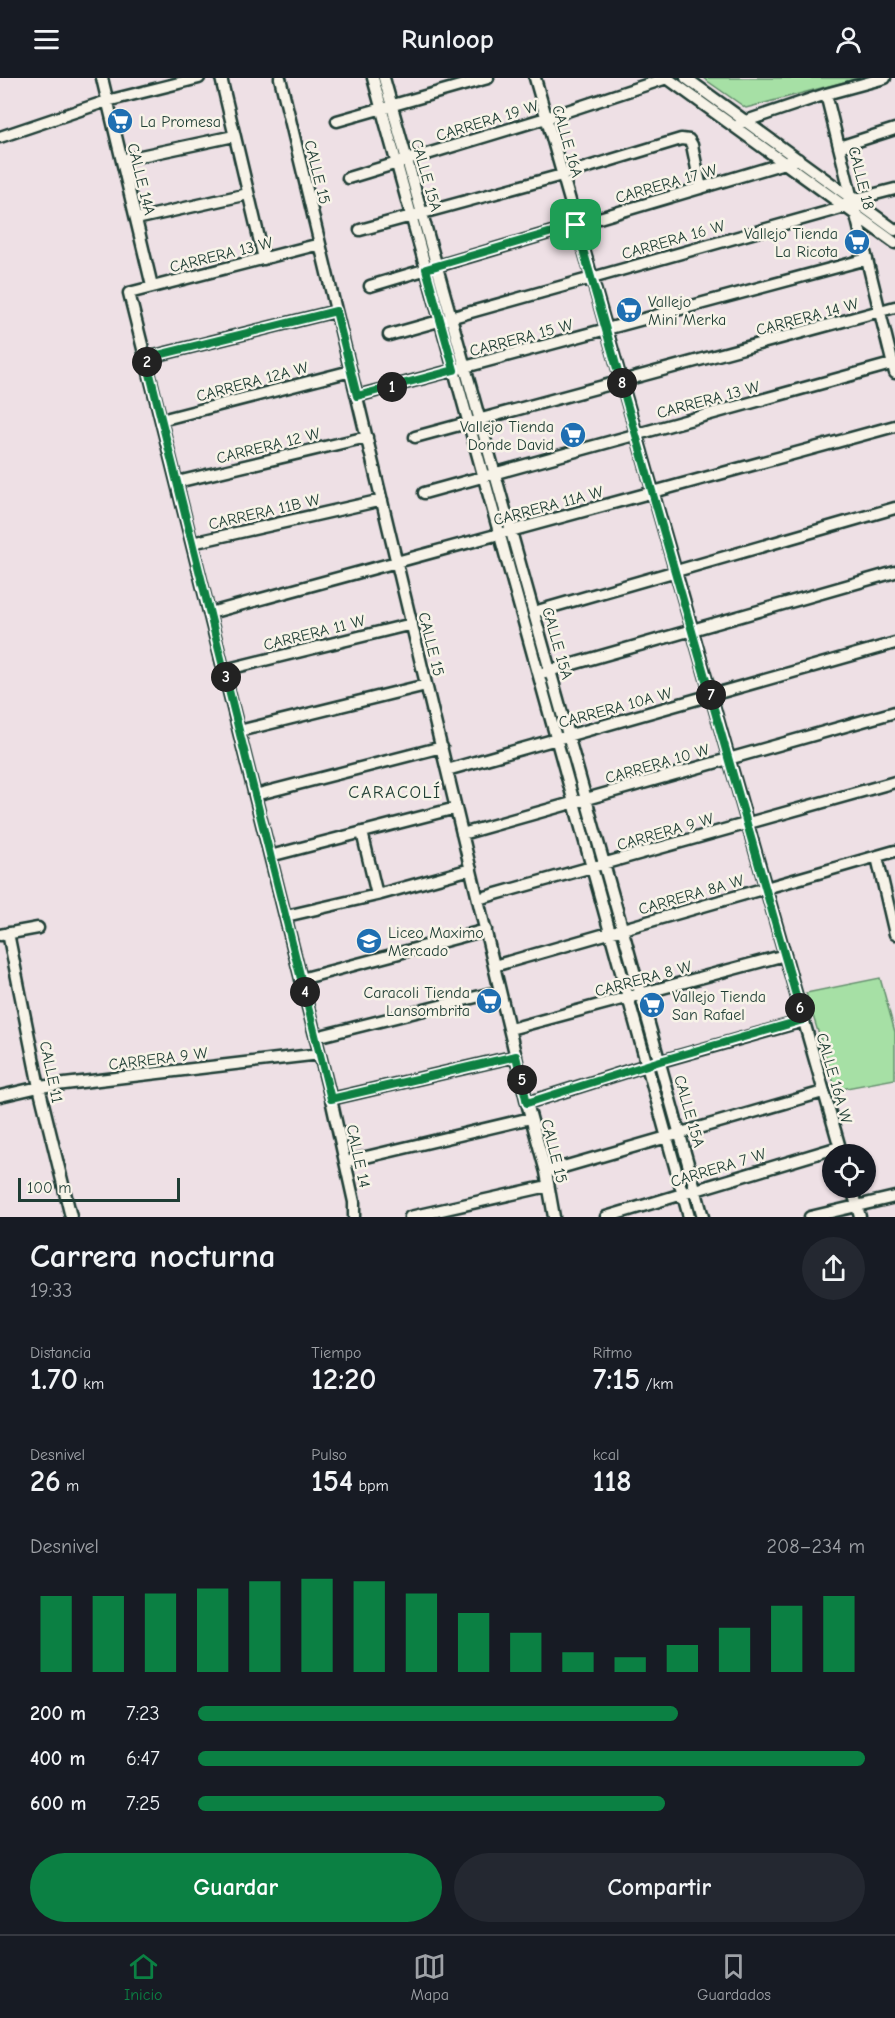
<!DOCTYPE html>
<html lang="es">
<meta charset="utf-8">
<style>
:root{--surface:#171b24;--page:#242831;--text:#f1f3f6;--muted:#9ea1a6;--line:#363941;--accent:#0b8043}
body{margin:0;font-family:"Comic Neue",sans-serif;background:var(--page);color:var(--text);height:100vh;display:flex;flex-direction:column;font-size:22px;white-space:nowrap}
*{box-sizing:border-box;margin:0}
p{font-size:20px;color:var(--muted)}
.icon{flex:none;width:33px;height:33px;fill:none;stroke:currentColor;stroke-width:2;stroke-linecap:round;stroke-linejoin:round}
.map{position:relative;height:1139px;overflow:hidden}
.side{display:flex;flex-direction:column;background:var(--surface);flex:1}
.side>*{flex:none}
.fabs{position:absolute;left:822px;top:1066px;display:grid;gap:12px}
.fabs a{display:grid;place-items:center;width:54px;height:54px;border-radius:50%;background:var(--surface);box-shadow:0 2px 4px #0004;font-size:30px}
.scale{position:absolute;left:18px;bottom:15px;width:162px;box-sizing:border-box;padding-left:6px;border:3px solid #1f3d34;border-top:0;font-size:16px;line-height:21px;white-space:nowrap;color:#1f3d34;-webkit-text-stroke:4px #f7f3e8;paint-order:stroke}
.pin{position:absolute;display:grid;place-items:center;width:51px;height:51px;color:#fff;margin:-26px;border-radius:12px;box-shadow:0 3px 9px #0006}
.km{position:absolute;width:30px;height:30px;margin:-15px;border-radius:50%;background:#222;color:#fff;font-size:16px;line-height:30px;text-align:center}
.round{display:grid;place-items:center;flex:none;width:63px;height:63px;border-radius:32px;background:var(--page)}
.summary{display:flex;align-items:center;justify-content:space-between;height:102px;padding:0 30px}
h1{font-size:33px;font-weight:600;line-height:45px}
.figures{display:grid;grid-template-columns:repeat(3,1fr);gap:9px;height:102px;padding:6px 30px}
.figures div{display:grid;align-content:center}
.figures b{font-size:30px;font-weight:600}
.figures small{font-size:16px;font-weight:400}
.figures p{font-size:16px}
.chart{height:168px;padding:12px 30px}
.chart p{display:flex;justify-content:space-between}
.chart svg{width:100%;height:108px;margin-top:6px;stroke:var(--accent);stroke-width:6}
.action{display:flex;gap:12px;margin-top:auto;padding:12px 30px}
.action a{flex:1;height:69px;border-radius:36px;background:var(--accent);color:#fff;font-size:24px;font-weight:600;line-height:69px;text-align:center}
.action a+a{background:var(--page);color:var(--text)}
ul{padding:0 30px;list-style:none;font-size:20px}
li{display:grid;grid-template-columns:96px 72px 1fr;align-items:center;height:45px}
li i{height:15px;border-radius:8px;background:var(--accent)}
header{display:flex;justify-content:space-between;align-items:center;height:78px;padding:0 30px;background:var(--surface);font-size:27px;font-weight:600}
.tabs{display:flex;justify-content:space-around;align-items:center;height:84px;border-top:2px solid var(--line);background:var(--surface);font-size:16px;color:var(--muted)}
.tabs a{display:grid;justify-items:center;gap:3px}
.tabs .selected{color:var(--accent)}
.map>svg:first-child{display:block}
.green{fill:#a6e0a5;stroke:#628e6c;stroke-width:1.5}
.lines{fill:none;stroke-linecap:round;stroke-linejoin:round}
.minor-casing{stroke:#1f3d34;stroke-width:15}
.minor{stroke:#f7f3e8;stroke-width:10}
.route-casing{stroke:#fff;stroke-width:12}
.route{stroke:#0b8043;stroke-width:8}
.labels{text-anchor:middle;stroke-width:5;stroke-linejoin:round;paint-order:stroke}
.street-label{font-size:16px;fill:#1f3d34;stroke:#f7f3e8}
.poi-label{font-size:16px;fill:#1f3d34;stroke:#f7f3e8;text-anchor:start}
.neighbourhood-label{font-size:18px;letter-spacing:1.5px;fill:#1f3d34;stroke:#f7f3e8}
</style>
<header><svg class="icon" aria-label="menu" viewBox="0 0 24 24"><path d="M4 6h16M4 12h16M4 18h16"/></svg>Runloop<svg class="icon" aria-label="person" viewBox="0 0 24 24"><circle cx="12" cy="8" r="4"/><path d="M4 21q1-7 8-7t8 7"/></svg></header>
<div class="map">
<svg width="895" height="1139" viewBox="0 0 895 1139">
<rect width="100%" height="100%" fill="#eee0e5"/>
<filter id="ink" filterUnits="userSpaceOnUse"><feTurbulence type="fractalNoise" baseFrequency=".0167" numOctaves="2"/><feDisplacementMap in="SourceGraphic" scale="12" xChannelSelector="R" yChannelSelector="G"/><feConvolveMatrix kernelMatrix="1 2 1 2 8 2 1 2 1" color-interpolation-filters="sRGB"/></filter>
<g filter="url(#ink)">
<path class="green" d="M703,0h156l-113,30z
M880,900l15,54v47l-59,11 -30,-97z"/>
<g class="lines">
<g class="minor-casing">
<path id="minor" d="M102,0l50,208
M221,0l43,181
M280,0l247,1025 19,69 8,45
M373,0l316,1139
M384,0l319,1139
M535,0l307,1077
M667,0l228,165
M686,0l209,152
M826,16l69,279
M337,43l151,-43
M740,45l86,-29 59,-16
M0,59l107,-36 92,-23
M839,69l56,-18
M122,82l112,-24
M348,100l198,-60 121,-40
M136,141l112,-25
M360,152l202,-55 119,-36 8,1 3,5 9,43
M320,166l-191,49 202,806 23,103v15
M370,208l428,-127
M389,257l456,-128 7,-7 43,-11
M146,280l190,-47
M357,318l510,-137
M161,342l190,-49
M415,359l480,-130
M177,404l190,-45
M424,415l471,-130
M192,465l190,-43
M534,534l361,-104
M210,535l685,-187
M224,592l188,-46
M545,594l350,-100
M239,653l187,-46
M447,692l448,-127
M255,717l187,-48
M362,754l15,63
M462,756l433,-122
M270,778l186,-48
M877,779l18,77
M478,821l417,-117
M286,838l91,-21 94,-26
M8,855l31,154 32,130
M0,857l38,-7
M494,888l401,-115
M301,901l185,-49
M510,951l275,-74
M316,959l184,-46
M0,1018l39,-9 281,-33
M331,1021l185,-43
M527,1025l120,-38 156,-44
M345,1084l186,-44
M546,1094l277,-80
M852,1110l8,29
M410,1139l138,-31
M606,1139l233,-70
M810,1139l85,-20"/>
</g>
<use href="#minor" class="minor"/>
</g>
</g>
<g class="lines" filter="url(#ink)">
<g class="route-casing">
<path id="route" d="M576,147l227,795 -143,41 -133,42 -11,-47 -185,43 -185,-741 190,-47 21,85 97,-26 -28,-101z"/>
</g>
<use href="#route" class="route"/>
</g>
<defs>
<g id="supermarket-disc" transform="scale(1.35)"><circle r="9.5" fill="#1f6fb2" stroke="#f7f3e8"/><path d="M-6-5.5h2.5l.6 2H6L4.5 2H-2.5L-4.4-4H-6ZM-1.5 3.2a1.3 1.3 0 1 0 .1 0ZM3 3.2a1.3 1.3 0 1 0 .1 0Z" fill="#fff"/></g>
<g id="school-disc" transform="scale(1.35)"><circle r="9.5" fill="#1f6fb2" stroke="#f7f3e8"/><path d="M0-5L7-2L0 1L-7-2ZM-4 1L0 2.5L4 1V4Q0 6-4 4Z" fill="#fff"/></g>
</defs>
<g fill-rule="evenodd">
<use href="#supermarket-disc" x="120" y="43"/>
<use href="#supermarket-disc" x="857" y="164"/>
<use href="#supermarket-disc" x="629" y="232"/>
<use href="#supermarket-disc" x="573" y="357"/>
<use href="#school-disc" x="369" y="863"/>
<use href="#supermarket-disc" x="489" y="923"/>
<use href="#supermarket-disc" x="652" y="927"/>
</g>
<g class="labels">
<g class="street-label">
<text transform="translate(487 42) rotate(-17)" y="6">CARRERA 19 W</text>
<text transform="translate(568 63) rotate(74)" y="6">CALLE 16A</text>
<text transform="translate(318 94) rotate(76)" y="6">CALLE 15</text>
<text transform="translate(427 97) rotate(74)" y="6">CALLE 15A</text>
<text transform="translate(862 100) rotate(76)" y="6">CALLE 18</text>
<text transform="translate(142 101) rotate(76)" y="6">CALLE 14A</text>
<text transform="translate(666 105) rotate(-16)" y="6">CARRERA 17 W</text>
<text transform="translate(673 161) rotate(-16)" y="6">CARRERA 16 W</text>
<text transform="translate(221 176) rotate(-14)" y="6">CARRERA 13 W</text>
<text transform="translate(807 238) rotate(-15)" y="6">CARRERA 14 W</text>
<text transform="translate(521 259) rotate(-15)" y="6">CARRERA 15 W</text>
<text transform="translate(252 303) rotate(-15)" y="6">CARRERA 12A W</text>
<text transform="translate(708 321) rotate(-15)" y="6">CARRERA 13 W</text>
<text transform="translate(268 367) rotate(-14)" y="6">CARRERA 12 W</text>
<text transform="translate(548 427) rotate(-15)" y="6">CARRERA 11A W</text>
<text transform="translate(264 433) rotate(-13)" y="6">CARRERA 11B W</text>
<text transform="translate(314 554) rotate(-14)" y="6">CARRERA 11 W</text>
<text transform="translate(558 565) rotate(74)" y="6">CALLE 15A</text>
<text transform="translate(432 566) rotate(76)" y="6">CALLE 15</text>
<text transform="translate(615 629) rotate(-15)" y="6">CARRERA 10A W</text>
<text transform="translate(657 685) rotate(-16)" y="6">CARRERA 10 W</text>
<text transform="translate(665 753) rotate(-16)" y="6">CARRERA 9 W</text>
<text transform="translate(691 816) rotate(-16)" y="6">CARRERA 8A W</text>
<text transform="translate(643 900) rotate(-15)" y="6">CARRERA 8 W</text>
<text transform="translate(158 980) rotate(-7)" y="6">CARRERA 9 W</text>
<text transform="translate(52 994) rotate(78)" y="6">CALLE 11</text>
<text transform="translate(835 1000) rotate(74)" y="6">CALLE 16A W</text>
<text transform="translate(690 1033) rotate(74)" y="6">CALLE 15A</text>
<text transform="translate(555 1073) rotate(76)" y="6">CALLE 15</text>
<text transform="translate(359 1078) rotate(78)" y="6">CALLE 14</text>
<text transform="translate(718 1089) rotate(-17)" y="6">CARRERA 7 W</text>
</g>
<g class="poi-label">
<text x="140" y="49">La Promesa</text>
<text x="838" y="161" text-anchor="end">Vallejo Tienda<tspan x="838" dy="18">La Ricota</tspan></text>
<text x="648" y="229">Vallejo<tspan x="648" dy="18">Mini Merka</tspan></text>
<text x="554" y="354" text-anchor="end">Vallejo Tienda<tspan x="554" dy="18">Donde David</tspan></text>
<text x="388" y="860">Liceo Maximo<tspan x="388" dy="18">Mercado</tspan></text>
<text x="470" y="920" text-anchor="end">Caracoli Tienda<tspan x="470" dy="18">Lansombrita</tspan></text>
<text x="672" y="924">Vallejo Tienda<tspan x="672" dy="18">San Rafael</tspan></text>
</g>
<g class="neighbourhood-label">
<text x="395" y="720">CARACOLÍ</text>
</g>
</g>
</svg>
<div class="fabs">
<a><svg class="icon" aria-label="locate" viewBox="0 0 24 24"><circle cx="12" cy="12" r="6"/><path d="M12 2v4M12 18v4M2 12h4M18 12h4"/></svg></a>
</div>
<div class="scale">100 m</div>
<div class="pin" style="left:576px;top:147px;background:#1e9e55"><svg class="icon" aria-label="arrive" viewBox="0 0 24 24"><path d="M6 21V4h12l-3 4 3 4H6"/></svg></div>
<b class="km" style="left:392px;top:309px">1</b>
<b class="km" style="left:147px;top:284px">2</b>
<b class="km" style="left:226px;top:599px">3</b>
<b class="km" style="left:305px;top:914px">4</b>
<b class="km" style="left:522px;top:1002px">5</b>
<b class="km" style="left:800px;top:930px">6</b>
<b class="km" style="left:711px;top:617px">7</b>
<b class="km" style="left:622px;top:305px">8</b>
</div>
<section class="side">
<div class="summary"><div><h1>Carrera nocturna</h1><p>19:33</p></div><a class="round"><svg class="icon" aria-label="share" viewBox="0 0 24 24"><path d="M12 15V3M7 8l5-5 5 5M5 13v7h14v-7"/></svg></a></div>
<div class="figures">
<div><p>Distancia</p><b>1.70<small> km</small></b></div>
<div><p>Tiempo</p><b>12:20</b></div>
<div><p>Ritmo</p><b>7:15<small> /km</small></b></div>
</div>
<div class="figures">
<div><p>Desnivel</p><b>26<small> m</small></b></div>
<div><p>Pulso</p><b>154<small> bpm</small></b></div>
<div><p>kcal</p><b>118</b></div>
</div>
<div class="chart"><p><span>Desnivel</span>208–234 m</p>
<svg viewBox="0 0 160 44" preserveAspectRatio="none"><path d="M5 44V13M15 44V13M25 44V12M35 44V10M45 44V7M55 44V6M65 44V7M75 44V12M85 44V20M95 44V28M105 44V36M115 44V38M125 44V33M135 44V26M145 44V17M155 44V13"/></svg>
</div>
<ul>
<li><b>200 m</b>7:23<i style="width:72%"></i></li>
<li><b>400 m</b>6:47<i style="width:100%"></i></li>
<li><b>600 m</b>7:25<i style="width:70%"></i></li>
</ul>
<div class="action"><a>Guardar</a><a>Compartir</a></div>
</section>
<nav class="tabs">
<a class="selected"><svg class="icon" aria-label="home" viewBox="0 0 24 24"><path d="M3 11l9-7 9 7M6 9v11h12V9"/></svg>Inicio</a>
<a><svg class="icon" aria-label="map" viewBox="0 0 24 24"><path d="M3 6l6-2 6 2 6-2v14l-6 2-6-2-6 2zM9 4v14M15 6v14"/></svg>Mapa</a>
<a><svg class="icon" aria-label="saved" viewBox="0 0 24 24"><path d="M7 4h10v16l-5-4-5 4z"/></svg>Guardados</a>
</nav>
